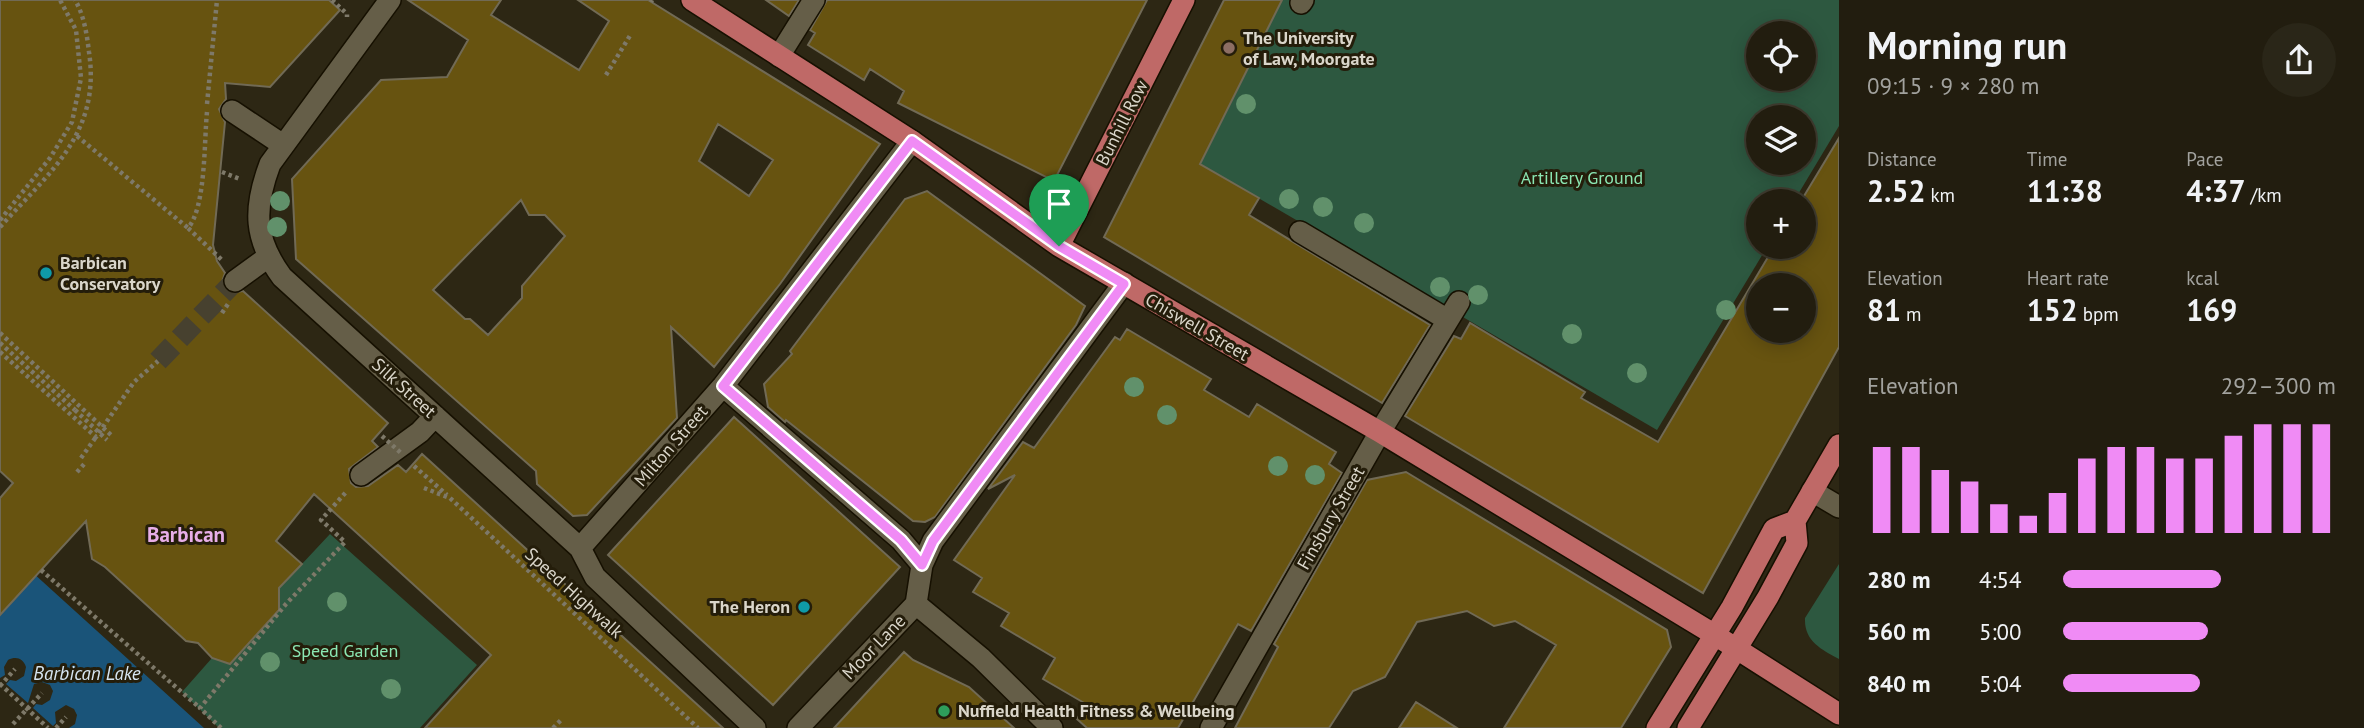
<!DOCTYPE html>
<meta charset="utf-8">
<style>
:root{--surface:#221d0f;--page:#2a2618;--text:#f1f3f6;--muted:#a2a29e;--line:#3f3b2f;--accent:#f08bf5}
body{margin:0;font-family:"PT Sans",sans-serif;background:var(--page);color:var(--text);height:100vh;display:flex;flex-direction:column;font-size:26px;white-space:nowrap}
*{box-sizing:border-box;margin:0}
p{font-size:23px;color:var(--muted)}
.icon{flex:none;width:38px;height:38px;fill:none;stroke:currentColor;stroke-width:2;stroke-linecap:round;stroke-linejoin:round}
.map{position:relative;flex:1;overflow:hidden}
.sheet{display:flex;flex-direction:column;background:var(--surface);width:525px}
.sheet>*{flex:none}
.buttons{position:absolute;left:1746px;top:21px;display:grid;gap:14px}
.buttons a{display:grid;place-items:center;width:70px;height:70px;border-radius:50%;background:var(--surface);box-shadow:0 4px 18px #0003,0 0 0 2px var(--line);font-size:35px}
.pin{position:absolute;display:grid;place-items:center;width:60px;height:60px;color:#fff;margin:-72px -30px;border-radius:50% 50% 50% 0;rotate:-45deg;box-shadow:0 0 7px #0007}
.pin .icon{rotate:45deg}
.round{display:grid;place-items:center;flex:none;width:74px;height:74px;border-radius:37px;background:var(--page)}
.headline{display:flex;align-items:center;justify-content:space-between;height:119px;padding:0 28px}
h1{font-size:38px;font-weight:800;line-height:52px}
.figures{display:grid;grid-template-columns:repeat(3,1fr);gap:10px;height:119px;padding:7px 28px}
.figures div{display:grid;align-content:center}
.figures b{font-size:30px;font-weight:800}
.figures small{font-size:19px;font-weight:400}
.figures p{font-size:19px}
.chart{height:196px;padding:14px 28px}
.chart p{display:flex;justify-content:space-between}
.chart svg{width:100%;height:126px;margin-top:7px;stroke:var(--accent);stroke-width:6}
ul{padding:0 28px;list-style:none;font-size:23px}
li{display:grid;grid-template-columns:112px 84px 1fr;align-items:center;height:52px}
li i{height:18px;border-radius:9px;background:var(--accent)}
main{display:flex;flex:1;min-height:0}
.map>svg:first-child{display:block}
.green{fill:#2d5840;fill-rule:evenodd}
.water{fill:#1a5479}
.building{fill:#675310;stroke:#716a55;stroke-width:2;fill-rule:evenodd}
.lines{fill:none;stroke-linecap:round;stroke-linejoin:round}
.minor-tunnel{stroke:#47412f;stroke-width:21;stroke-dasharray:21 10;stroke-linecap:butt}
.minor-casing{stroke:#161001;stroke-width:24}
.major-casing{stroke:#161001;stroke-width:24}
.path{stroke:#7e7969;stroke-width:4.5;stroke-dasharray:3.5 3.5;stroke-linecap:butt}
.minor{stroke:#655e48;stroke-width:21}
.major{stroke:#bf6967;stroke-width:21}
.path-bridge{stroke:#7e7969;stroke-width:4.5;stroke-dasharray:3.5 3.5;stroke-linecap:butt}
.tree{fill:#61916b}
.route-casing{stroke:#fff;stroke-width:14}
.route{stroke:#f08bf5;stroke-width:9}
.education-dot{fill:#8d6e63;stroke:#241d0a;stroke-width:2.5}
.culture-dot{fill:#0f9aa8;stroke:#241d0a;stroke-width:2.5}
.leisure-dot{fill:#2e9e5b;stroke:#241d0a;stroke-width:2.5}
.labels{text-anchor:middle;stroke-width:6;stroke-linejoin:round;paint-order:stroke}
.poi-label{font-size:18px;font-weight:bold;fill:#dad6ca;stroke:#241d0a;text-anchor:start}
.street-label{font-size:18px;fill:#dad6ca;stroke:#241d0a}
.park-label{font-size:18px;fill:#8be7b3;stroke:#241d0a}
.water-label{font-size:19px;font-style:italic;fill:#d6e5f1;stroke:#241d0a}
.quarter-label{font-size:21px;font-weight:bold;fill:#e7aee8;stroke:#241d0a}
</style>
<main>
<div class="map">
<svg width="1839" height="728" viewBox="0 0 1839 728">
<rect width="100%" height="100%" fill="#2d2714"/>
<path class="green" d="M1282,0h557v126l-45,75h-35v46h8l-110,183 -457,-266zM1759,33h45v46h-45zM1759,117h45v46h-45z
M330,534l147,131 -57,63h-201l-37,-36 30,-34 18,5 49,-53v-7l-7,-7z
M1839,564v95c-18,-10 -35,-18 -34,-41z"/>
<path class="water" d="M0,543l204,185h-135l6,-4 2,-9 -3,-6 -8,-4 -11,7 1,11 -3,3 -20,-18 3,-4 6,1 8,-5 3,-9 -3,-6 -8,-3 -8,2 -6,19 -22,-19 4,-4 6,1 8,-5 2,-9c-3,-9 -10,-11 -18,-7l-4,7 1,8 -5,3z"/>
<path class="building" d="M0,0h329l11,10 -70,77 -45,-4 1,16 -7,10 6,13 -12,123 4,16 8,12 -3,9 2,6 6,5 13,-2 145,132 -16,18 6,6 -29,22 2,14 5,4 12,-1 30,-21 8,7 16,-18 301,274h-298l66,-73 -177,-161 -38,47 26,23 -23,24v22l-49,54 -18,-6 -14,-15 -12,-2 -81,-74 -13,-8 -6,-38 -86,94v-117l13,-15 -13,-12z
M408,0h93l-10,15 88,55 30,-49 -31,-21h70l232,144 -100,140 -66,83 -43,-40 6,91 -90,97 -14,1 -36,-32 -1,-13 -240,-212 -4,-80 89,-99 66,-3 21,-37zM718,124l55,36 -24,36 -50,-35zM521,200l8,15h16l20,21 -43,50v12l-34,37 -18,-16h-5l-32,-29z
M766,0h33l-10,16z
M827,0h320l-93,181 -156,-78 6,-12 -34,-22 -6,11 -56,-35 7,-12 -5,-3z
M1224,0h58l-82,164 59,34 -10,17 181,110 -48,78 -278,-166z
M1839,138v209l-136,246 -298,-177 49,-80 7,3 9,-16 115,69 -4,6 77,44 116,-195h30v-51zM1759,285h45v46h-45z
M927,191l158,115 -9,19 -141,192 -10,5 -12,-1 -127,-101 -1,2 -17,-15 -4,-23 28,-30 -2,-3 115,-152z
M1127,329l84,50 -7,11 45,27 8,-13 79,48 -7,12 13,9 -91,158 -13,-7 -60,104h-91l-10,-9 9,-15 -43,-25 12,-21 -54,-32 8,-13 -36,-21 9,-14 -28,-18 61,-85 -27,14 35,-47 11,6 81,-111 5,3z
M734,417l166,150 -127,138 -165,-150z
M1406,472l261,158 4,17 -50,81h-117l52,-83 -41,-24 -21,5 -27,-15 -50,11 -32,55 -32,14 -24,37h-94l43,-81 -4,-3 93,-164z
M904,652l9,8 56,27 45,41h-180z
M1416,702l41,26h-58z"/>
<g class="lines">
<path class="minor-tunnel" d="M158,361l77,-80"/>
<g class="minor-casing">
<path id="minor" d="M390,0l-120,164c-17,45 -16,75 12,113l298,271 15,29 160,151
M1301,3l2,-3
M779,56l35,-56
M232,111l51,34
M1300,232l148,88
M235,281l33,-24
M723,386l178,154 21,25
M361,475l59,-43 15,-16
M1812,491l27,16
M580,548l143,-162 189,-245
M916,604l65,54 71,70
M798,728l118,-124 6,-39 11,-24 191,-258
M1211,728l169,-296 79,-130"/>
</g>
<g class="major-casing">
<path id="major" d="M692,0l220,141 147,105 321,186 335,203 124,79
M1059,246l125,-246
M1657,728l75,-121 42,-78 21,-8
M1688,728l80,-131 29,-54 -2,-22 44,-76"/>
</g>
<path class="path" d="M332,0l15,14v3
M651,2l1,-2
M606,75l25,-41
M207,104l10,-104
M207,112c-3,29 -1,95 -19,116l35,33
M77,136l111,92
M222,172l18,7
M0,220l50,-62 22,-36 9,-44 -5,-48 -16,-30
M0,227c50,-55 101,-94 89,-175 -2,-17 -5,-37 -14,-52
M222,313l6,-9
M0,333l111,102
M0,343l75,67
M0,352l96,85 38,-55 24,-21
M81,458l15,-21
M414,466l33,29
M77,472l9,-10
M424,488l26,10 248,230
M41,570l159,138
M0,684l48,44
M0,686l15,-17
M13,724l29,-31
M56,728l10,-11
M221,728l-21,-20 86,-104 59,-62 -24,-22 26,-29
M553,728l9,-9"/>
<use href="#minor" class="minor"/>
<use href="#major" class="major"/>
<path class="path-bridge" d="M75,410l32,30
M382,436l19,17"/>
</g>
<g class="tree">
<circle cx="1246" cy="104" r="10"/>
<circle cx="1289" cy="199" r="10"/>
<circle cx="280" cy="201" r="10"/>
<circle cx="1323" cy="207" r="10"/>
<circle cx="1364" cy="223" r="10"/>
<circle cx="277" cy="227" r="10"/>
<circle cx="1440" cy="287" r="10"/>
<circle cx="1478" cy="295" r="10"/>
<circle cx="1726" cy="310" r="10"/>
<circle cx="1572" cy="334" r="10"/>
<circle cx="1637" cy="373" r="10"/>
<circle cx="1134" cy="387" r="10"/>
<circle cx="1167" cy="415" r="10"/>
<circle cx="1278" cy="466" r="10"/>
<circle cx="1315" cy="475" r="10"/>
<circle cx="337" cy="602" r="10"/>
<circle cx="270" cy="662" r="10"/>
<circle cx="391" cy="689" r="10"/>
</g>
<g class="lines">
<g class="route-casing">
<path id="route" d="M912,141l147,105 65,38 -191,257 -11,24 -21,-25 -178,-154z"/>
</g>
<use href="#route" class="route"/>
</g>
<circle class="education-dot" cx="1229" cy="48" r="7"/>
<g class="culture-dot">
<circle cx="46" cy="273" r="7"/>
<circle cx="804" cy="607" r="7"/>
</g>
<circle class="leisure-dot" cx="944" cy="711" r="7"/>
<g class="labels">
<g class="poi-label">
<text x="1243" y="44">The University<tspan x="1243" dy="21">of Law, Moorgate</tspan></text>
<text x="60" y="269">Barbican<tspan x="60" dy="21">Conservatory</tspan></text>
<text x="790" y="613" text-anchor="end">The Heron</text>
<text x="958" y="717">Nuffield Health Fitness &amp; Wellbeing</text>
</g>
<g class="street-label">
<text transform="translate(1122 123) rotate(-63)" y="6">Bunhill Row</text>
<text transform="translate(1197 327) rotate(30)" y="6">Chiswell Street</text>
<text transform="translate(404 388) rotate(42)" y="6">Silk Street</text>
<text transform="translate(671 446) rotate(-49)" y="6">Milton Street</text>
<text transform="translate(1331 518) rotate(-60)" y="6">Finsbury Street</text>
<text transform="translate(574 593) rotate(42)" y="6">Speed Highwalk</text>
<text transform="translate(874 647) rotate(-46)" y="6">Moor Lane</text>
</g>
<g class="park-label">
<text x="1582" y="184">Artillery Ground</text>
<text x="345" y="657">Speed Garden</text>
</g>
<g class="water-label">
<text x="87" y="680">Barbican Lake</text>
</g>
<g class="quarter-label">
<text x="186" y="542">Barbican</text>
</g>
</g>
</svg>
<div class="buttons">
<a><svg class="icon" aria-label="locate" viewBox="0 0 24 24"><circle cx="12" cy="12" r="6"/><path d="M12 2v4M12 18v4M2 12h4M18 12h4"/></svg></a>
<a><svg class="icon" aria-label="layers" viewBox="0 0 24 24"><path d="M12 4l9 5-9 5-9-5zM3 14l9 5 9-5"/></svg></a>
<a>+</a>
<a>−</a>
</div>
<div class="pin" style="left:1059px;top:246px;background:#1e9e55"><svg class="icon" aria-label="arrive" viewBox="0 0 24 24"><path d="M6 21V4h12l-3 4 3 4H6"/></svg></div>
</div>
<section class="sheet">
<div class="headline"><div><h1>Morning run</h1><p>09:15 · 9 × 280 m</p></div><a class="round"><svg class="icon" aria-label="share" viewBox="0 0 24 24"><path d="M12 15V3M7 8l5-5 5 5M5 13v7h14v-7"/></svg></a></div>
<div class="figures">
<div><p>Distance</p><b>2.52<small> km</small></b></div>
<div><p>Time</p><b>11:38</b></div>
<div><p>Pace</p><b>4:37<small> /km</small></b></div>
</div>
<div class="figures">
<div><p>Elevation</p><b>81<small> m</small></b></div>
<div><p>Heart rate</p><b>152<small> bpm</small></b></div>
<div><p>kcal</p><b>169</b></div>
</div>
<div class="chart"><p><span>Elevation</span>292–300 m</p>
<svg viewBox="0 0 160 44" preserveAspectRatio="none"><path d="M5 44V14M15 44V14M25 44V22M35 44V26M45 44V34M55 44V38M65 44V30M75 44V18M85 44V14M95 44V14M105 44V18M115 44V18M125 44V10M135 44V6M145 44V6M155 44V6"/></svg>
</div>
<ul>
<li><b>280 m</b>4:54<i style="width:58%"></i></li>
<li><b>560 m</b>5:00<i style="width:53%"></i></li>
<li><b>840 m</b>5:04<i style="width:50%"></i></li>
</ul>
</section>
</main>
